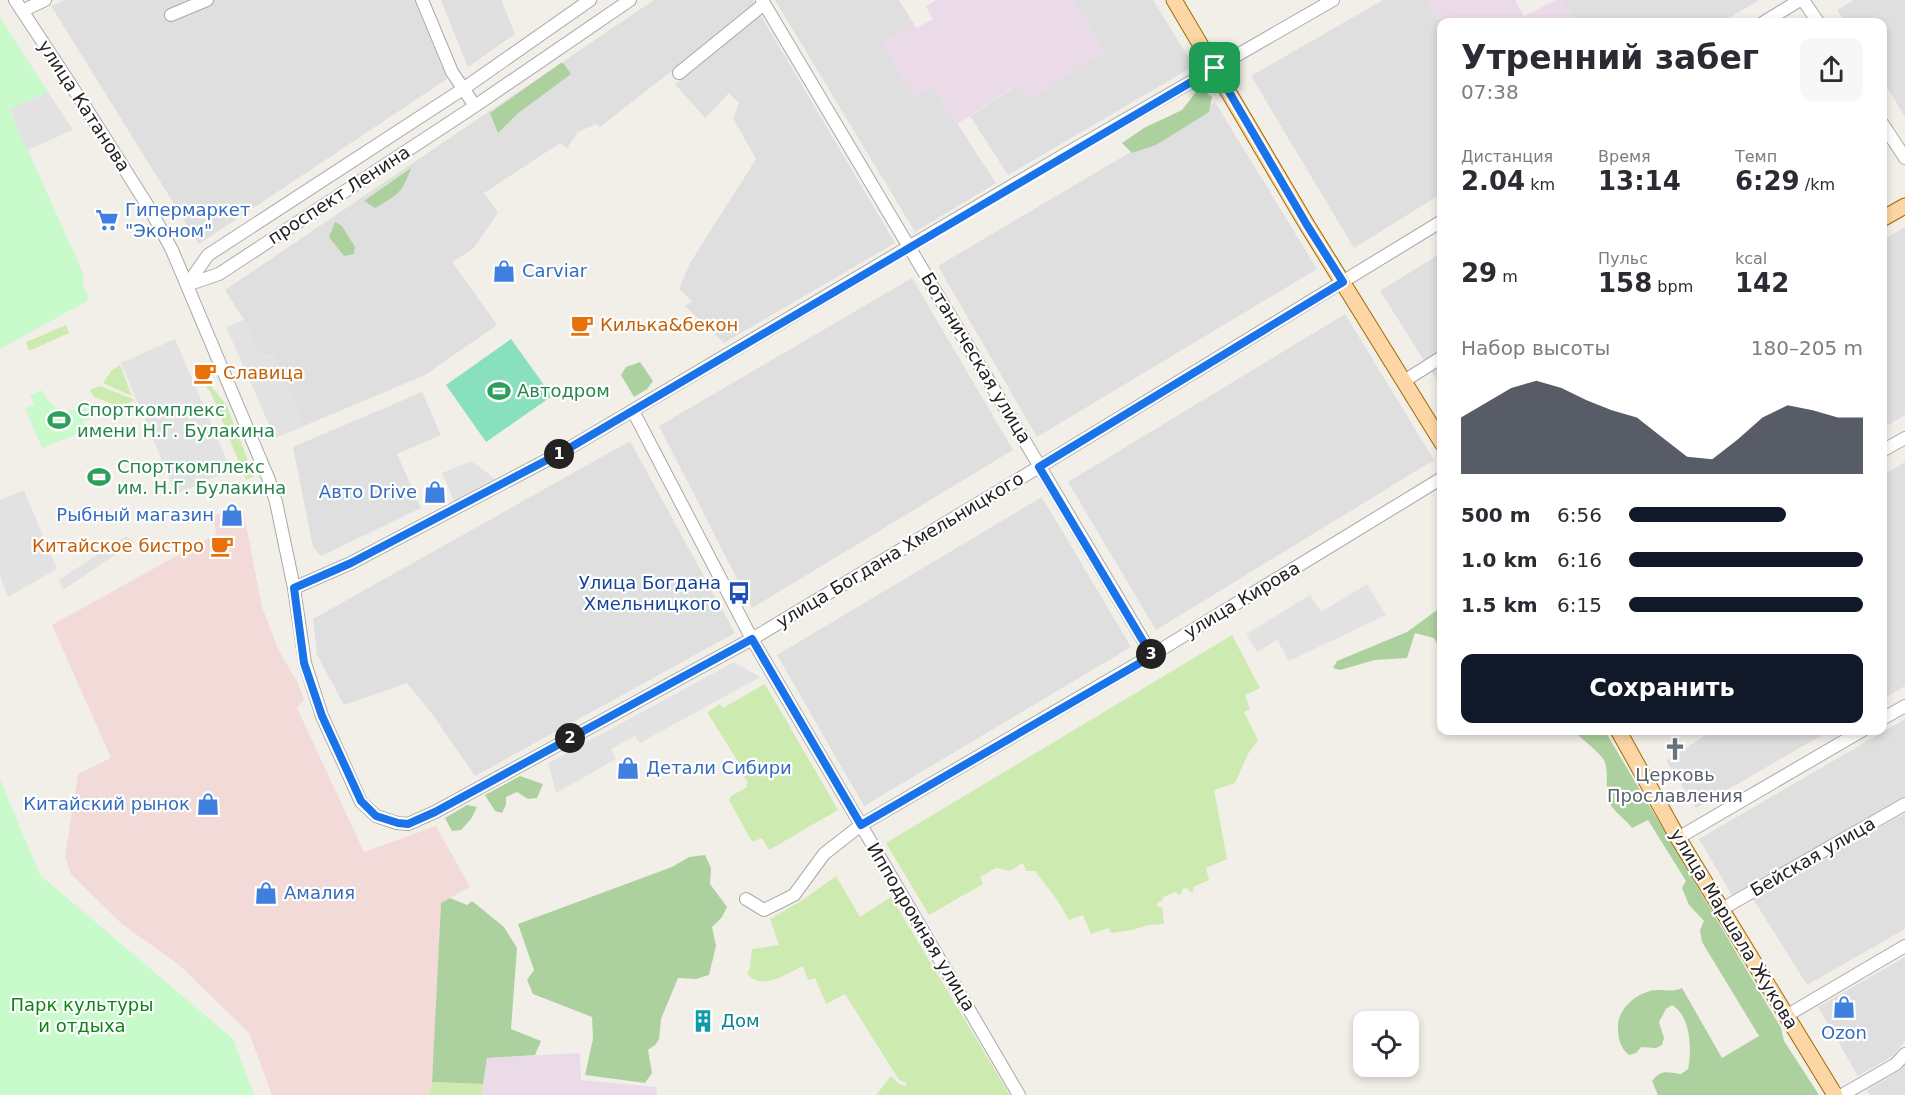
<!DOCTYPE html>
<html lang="ru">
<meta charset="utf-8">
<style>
:root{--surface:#fff;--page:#f7f7f7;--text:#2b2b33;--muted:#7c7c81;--accent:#111827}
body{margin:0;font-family:"DejaVu Sans",sans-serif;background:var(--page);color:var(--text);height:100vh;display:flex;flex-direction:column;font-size:22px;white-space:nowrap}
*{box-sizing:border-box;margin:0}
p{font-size:20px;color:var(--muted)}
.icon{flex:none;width:33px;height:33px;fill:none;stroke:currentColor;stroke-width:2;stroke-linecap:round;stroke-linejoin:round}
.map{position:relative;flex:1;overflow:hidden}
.drawer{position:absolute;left:1437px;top:18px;width:450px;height:717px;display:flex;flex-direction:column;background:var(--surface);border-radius:12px;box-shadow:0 3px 9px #0003}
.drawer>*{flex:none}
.controls{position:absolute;left:1353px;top:1011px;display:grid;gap:12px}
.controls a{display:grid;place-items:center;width:66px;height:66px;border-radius:12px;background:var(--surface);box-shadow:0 3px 9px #0003;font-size:30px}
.pin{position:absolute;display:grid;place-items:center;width:51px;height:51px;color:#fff;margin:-26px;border-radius:12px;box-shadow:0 3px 9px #0006}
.km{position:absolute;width:30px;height:30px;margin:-15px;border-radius:50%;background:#222;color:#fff;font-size:16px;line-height:30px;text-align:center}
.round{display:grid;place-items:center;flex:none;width:63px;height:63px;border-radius:12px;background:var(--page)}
.head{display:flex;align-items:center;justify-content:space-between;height:102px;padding:0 24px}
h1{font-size:33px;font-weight:800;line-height:45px}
.metrics{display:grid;grid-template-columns:repeat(3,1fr);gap:9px;height:102px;padding:6px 24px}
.metrics div{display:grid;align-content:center}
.metrics b{font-size:26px;font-weight:800}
.metrics small{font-size:16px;font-weight:400}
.metrics p{font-size:16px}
.chart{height:168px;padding:12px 24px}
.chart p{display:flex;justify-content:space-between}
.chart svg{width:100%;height:108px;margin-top:6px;fill:var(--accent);opacity:.7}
.primary-button{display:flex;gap:12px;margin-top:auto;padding:12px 24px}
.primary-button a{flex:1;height:69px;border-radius:12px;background:var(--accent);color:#fff;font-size:24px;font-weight:800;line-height:69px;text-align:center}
ul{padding:0 24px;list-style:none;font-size:20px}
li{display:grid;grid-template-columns:96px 72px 1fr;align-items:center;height:45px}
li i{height:15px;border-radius:8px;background:var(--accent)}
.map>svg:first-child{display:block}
.residential{fill:#e0dfdf}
.commercial{fill:#f2dad9}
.industrial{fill:#ebdbe8}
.grass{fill:#cdebb0}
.forest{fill:#add19e}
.park{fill:#c8facc}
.pitch{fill:#88e0be}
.parking{fill:#e2e2e2}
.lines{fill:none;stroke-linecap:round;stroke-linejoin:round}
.minor-casing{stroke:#a9a9a9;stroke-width:14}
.major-casing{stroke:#a06b00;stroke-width:17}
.minor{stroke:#fff;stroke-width:12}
.major{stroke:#fcd6a4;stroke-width:15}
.route-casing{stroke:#fff;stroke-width:12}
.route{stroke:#1a73e8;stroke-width:8}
.labels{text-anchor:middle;stroke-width:4.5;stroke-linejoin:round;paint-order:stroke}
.street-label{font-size:18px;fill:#222;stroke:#fff}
.shop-label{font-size:18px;fill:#366cbe;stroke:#fff;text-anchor:start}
.food-label{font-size:18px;fill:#c56008;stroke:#fff;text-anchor:start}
.leisure-label{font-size:18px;fill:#27864d;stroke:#fff;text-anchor:start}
.transit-label{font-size:18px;fill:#164399;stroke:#fff;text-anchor:end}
.worship-label{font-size:18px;fill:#5b616d;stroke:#fff}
.park-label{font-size:18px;fill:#0c8416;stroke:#fff}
.culture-label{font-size:18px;fill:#0d838f;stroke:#fff;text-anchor:start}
</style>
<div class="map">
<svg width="1905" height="1095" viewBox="0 0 1905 1095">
<rect width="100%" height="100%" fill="#f2efe9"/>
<path class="residential" d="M64,0h350l33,79 -248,165 -148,-238z
M441,0h60l14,34 -47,33z
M654,0h99l3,5 -156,122 -4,-3 -18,8 -11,16 -7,-5 -76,50 14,20 -25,36 -21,13 45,63 -72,50 -121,51 -30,-71 -14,1 -16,-36 -19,-30z
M775,0h124l15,24 -32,19 33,54 18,-10 63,96 -81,49z
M1073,0h80l41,66 -186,109 -38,-59 49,-32 10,16 75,-50z
M1383,0h43l14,21 10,1h-8l-1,172 -87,54 -103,-172z
M1561,0h198l-37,22h-145z
M1854,0h51v117l-22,-36 -1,-59h-37l-8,-12z
M760,14l135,229 -171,100 -39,-37 7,-5 -13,-12 11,-26 66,-104 -23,-41 6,-15 -10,-10 -24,25 -30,-34z
M1215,102l102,167 -280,168 -99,-171z
M1905,227v188l-22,13v-188z
M1441,253v134l-61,-96z
M912,278l101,172 -261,158 -93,-182z
M1345,314l89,146 -278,170 -88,-148z
M422,392l19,43 -44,19 24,54 -100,48 -8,-9 -20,-100z
M630,441l105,192 -260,143 -43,-62 -25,-31 -63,22 -27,-50 -4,-36z
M1905,462v224l-22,13v-224z
M1042,497l89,150 -267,159 -87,-151z
M1905,719v77l-173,99 -33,-56z
M1712,731v-1l117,1 -133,77 -30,-47z
M1905,813v116l-98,56 -54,-86z
M1905,957v84l-12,15 -35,20 -40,-69z
M1905,1064v31h-35l-3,-5 35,-21z"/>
<path class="commercial" d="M243,510l19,97 16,42 20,34 6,17 -7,8 67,144 72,-26 34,61 -29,16 -9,179 -3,13h-157l-23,-62 -71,-69 -55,-39 -52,-51 -6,-17 13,-83 33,-16 -59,-133 164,-91 -3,-19z"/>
<path class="industrial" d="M936,0h137l31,50 -75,50 -11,-16 -61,40 -24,-37 -18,11 -33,-55 32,-19 3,4 16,-9 -7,-12z
M1426,0h89l9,16 32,-16h5l16,22h-127l-10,-1z
M580,1053l1,27 75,7 1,8h-176l6,-37z"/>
<path class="grass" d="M66,325l3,8 -40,18 -3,-9z
M120,365l12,31 -29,-13 9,-13z
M210,384l17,22 27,70 -8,4 -35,-87 -5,-6z
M100,386l35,14 -14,7 -27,-10 -4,-7z
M1232,635l28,53 -15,7 5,14 -6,3 14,28 -10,14 -13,29 -21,7 13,69 -21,9 3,12 -16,7 1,4 -4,1 -3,-5 -6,3 1,3 -4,2 -2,-3 -13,5v3l-6,3 1,4h4l2,17 -17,1 -14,5 -22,3 -3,-5 -17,6 -8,-19 -14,5 -11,-19 -23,-30h-9l-3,-8 -13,8 -14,-3 -16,9 3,7 -54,31 -43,-72z
M765,684l73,126 -69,40 -7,-12 -10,4 -23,-42 2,-4 16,-9 -1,-3 2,-1 -8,-13 2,-2 -35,-56 13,-8 3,4z
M836,876l24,41 31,-20 119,198h-134l15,-19 8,8 8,3 -2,-5 -6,-2 -54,-86 -19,10 -11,-26 -7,2 -5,-14c-17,8 -42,26 -56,7l3,-4 2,-20 27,-4 -9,-26 31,-18z
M432,1082l51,2 -2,11h-52z"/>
<path class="forest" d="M561,63l3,1 7,10 -54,40 -19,19 -8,-20z
M1199,88l13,9 -3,15 -53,33 -24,8 -10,-10 22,-15 38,-18z
M411,168c-9,25 -13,27 -36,40l-11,-7z
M335,222l7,4 13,21 -1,7 -10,2 -15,-19z
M640,362l13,19 -6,8 -13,8 -13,-22 5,-8z
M1437,610l4,3v37l-7,-12 -19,-5 -8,25 -32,2 -35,10 -7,-2 4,-7 70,-29z
M1573,731h32l176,297 3,13 35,54h-161l-6,-14c9,-12 15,-9 29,-7l7,-5c4,-18 3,-53 -16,-64l-6,4 -7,13 5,16 -2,7 -6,3 -15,-1 -5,6 -7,2c-8,-6 -11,-16 -11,-26 -2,-20 21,-39 40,-39 10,0 15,2 24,-2l40,70 37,-22 -57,-94 -2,-12 4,-9 -15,-16 -7,-17 4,-7 -38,-61 -16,8c-6,-8 -15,-14 -20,-21 -9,-16 -2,-34 -8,-47 -4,-7 -24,-23 -31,-29z
M520,776l23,8 -6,14 -9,1 -11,-7 -11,5v8l-4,8 -7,-2 -10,-16z
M467,805l10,2 -6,12 -10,11 -9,1 -7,-13z
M705,855l6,13 -1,16 17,23 -5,10 -10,10 4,19 -7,29 -13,4 -18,-1 -17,41 -2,20 -3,5 -8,6 4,23 -7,10 -60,-8 8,-36 -1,-22 -59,-23 -6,-14 7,-10 -16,-46 154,-57 17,-10z
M450,898l17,7 5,-4 32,26 13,21 -6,81 30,12 -6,14 -48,3 -4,26 -51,-2 9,-179z"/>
<path class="park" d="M0,17l48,75 -38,18 73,163v13l5,9 -1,6 -87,48z
M42,390c9,22 27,24 47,16l5,11 -11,5 4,8 -45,18 -17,-40 9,-3 -4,-10z
M0,779l40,96 193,164 21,56h-254z"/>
<path class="pitch" d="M511,339l41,57 -66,46 -40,-57z"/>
<path class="parking" d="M48,92l25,38 -46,20 -17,-41z
M244,320l16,36 14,-1 30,71 -29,12 -49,-111z
M175,339l56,131 -55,24 -55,-131z
M471,461l24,18 -41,22 -12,-28z
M24,490l33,79 -49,28 -8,-21v-76z
M126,536l8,6 -71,48 -4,-10z
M1367,584l19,31 -97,46 -12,-21 -20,12 -11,-18 64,-39 11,17z
M734,662l26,15 -120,66 -5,-7 -24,13 5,10 -60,34 -8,-30z"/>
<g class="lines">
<g class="minor-casing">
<path id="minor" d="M15,0l71,108 65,103 21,39 97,230 7,22 18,86 11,75 17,53 39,86 15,14 21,7 11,1 27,-12 317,-173 287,-172 403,-246
M422,0l30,72 23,34
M762,0l390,655
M1803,0l15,22
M22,11l23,-11
M171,15l36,-15
M1764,22l36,-22
M679,73l85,-69
M1882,123l23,35
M187,285l32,-11 256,-168 155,-106
M187,285l21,-30 255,-166 127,-89
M1404,381l38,-24
M633,411l119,228 267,456
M1882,451l23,-13
M294,588l57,-25 215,-113 503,-298 264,-152
M1882,719l23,-13
M1678,838l185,-108
M746,899l18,11 30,-15 30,-41 37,-29 291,-170 290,-177
M1722,909l183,-105
M1786,1016l119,-70
M1842,1095l54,-31 9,-10"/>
</g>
<g class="major-casing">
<path id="major" d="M1174,0l133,225 135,218
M1882,219l23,-13
M1618,730l60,108 157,257"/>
</g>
<use href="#minor" class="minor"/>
<use href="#major" class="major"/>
</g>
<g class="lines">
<g class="route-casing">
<path id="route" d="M1215,68l92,157 36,57 -304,185 113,189 -291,169 -109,-186 -317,173 -27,12 -10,-1 -22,-7 -15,-15 -39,-85 -18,-53 -10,-75 57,-25 215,-113z"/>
</g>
<use href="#route" class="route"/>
</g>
<defs>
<g id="supermarket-bare" transform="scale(1.8)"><path d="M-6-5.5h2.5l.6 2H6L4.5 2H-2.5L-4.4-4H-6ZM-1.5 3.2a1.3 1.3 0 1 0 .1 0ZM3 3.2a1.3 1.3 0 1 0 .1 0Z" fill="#3f7fe0" stroke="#fff" stroke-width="2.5" paint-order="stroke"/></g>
<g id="shop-bare" transform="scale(1.8)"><path d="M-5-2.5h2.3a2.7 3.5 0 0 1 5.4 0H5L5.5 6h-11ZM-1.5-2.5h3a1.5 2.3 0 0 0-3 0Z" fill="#3f7fe0" stroke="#fff" stroke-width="2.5" paint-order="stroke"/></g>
<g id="cafe-bare" transform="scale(1.8)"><path d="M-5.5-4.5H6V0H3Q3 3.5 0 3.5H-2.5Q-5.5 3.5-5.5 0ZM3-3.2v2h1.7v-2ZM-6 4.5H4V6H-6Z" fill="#e8710a" stroke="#fff" stroke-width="2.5" paint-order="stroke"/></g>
<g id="stadium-bare" transform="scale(1.8)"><path d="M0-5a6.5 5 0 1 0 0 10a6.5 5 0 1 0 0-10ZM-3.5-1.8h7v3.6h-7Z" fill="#2e9e5b" stroke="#fff" stroke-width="2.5" paint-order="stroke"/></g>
<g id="bus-bare" transform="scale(1.8)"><path d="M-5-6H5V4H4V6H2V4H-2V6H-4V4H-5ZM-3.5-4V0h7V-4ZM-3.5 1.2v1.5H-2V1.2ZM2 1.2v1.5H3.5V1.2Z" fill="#1a4fb4" stroke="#fff" stroke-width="2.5" paint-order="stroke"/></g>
<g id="church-bare" transform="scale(1.8)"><path d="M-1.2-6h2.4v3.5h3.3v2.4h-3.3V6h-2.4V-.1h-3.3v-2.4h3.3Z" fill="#6b7280" stroke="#fff" stroke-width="2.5" paint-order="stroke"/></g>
<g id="building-bare" transform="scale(1.8)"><path d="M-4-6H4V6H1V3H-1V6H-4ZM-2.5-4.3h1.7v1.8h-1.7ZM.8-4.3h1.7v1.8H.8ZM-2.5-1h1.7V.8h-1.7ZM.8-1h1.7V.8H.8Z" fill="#0f9aa8" stroke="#fff" stroke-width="2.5" paint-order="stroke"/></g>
</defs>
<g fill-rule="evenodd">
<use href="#supermarket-bare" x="107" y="220"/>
<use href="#shop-bare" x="504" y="271"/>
<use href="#cafe-bare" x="582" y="325"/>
<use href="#cafe-bare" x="205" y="373"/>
<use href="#stadium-bare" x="499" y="391"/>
<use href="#stadium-bare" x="59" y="420"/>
<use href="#stadium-bare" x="99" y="477"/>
<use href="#shop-bare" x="435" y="492"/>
<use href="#shop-bare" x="232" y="515"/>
<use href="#cafe-bare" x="222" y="546"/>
<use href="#bus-bare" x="739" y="593"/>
<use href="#church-bare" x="1675" y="749"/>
<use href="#shop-bare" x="628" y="768"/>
<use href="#shop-bare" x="208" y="804"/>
<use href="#shop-bare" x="266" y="893"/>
<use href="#shop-bare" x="1844" y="1007"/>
<use href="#building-bare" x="703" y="1021"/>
</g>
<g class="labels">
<g class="street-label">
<text transform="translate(84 106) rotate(57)" y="6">улица Катанова</text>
<text transform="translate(339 195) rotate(-33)" y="6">проспект Ленина</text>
<text transform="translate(976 358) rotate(59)" y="6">Ботаническая улица</text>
<text transform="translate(900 550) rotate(-31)" y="6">улица Богдана Хмельницкого</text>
<text transform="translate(1242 600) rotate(-31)" y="6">улица Кирова</text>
<text transform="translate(1813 857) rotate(-30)" y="6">Бейская улица</text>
<text transform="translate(921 927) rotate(59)" y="6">Ипподромная улица</text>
<text transform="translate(1734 929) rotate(59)" y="6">улица Маршала Жукова</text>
</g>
<g class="shop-label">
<text x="125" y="216">Гипермаркет<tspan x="125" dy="21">"Эконом"</tspan></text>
<text x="522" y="277">Carviar</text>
<text x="417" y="498" text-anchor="end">Авто Drive</text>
<text x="214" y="521" text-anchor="end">Рыбный магазин</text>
<text x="646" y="774">Детали Сибири</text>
<text x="190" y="810" text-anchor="end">Китайский рынок</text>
<text x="284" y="899">Амалия</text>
<text x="1844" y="1039" text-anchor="middle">Ozon</text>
</g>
<g class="food-label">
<text x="600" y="331">Килька&amp;бекон</text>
<text x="223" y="379">Славица</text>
<text x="204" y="552" text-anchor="end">Китайское бистро</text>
</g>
<g class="leisure-label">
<text x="517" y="397">Автодром</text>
<text x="77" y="416">Спорткомплекс<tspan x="77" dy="21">имени Н.Г. Булакина</tspan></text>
<text x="117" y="473">Спорткомплекс<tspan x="117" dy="21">им. Н.Г. Булакина</tspan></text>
</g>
<g class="transit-label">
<text x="721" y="589">Улица Богдана<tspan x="721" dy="21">Хмельницкого</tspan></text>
</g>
<g class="worship-label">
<text x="1675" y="781">Церковь<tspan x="1675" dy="21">Прославления</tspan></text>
</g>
<g class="park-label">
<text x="82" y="1011">Парк культуры<tspan x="82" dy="21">и отдыха</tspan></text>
</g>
<g class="culture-label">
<text x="721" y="1027">Дом</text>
</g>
</g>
</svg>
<div class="controls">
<a><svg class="icon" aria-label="locate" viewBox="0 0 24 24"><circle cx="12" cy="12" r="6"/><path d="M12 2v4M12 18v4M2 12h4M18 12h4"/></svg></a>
</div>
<div class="pin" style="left:1215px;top:68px;background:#1e9e55"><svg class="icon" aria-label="arrive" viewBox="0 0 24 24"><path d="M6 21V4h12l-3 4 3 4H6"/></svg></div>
<b class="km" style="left:559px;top:454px">1</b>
<b class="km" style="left:570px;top:738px">2</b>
<b class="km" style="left:1151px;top:654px">3</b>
<section class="drawer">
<div class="head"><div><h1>Утренний забег</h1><p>07:38</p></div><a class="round"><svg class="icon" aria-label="share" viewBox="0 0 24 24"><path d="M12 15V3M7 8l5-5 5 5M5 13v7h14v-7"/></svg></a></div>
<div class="metrics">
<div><p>Дистанция</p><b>2.04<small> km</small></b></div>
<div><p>Время</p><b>13:14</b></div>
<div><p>Темп</p><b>6:29<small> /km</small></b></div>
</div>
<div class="metrics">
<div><b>29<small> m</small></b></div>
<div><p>Пульс</p><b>158<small> bpm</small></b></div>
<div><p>kcal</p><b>142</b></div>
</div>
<div class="chart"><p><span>Набор высоты</span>180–205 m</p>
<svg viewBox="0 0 160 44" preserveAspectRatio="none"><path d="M0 44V21L10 15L20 9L30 6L40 9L50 14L60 18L70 21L80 29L90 37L100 38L110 30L120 21L130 16L140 18L150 21L160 21V44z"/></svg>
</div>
<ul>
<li><b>500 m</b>6:56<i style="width:67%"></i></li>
<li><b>1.0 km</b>6:16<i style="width:100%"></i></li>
<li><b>1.5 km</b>6:15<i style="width:100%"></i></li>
</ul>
<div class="primary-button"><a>Сохранить</a></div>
</section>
</div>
